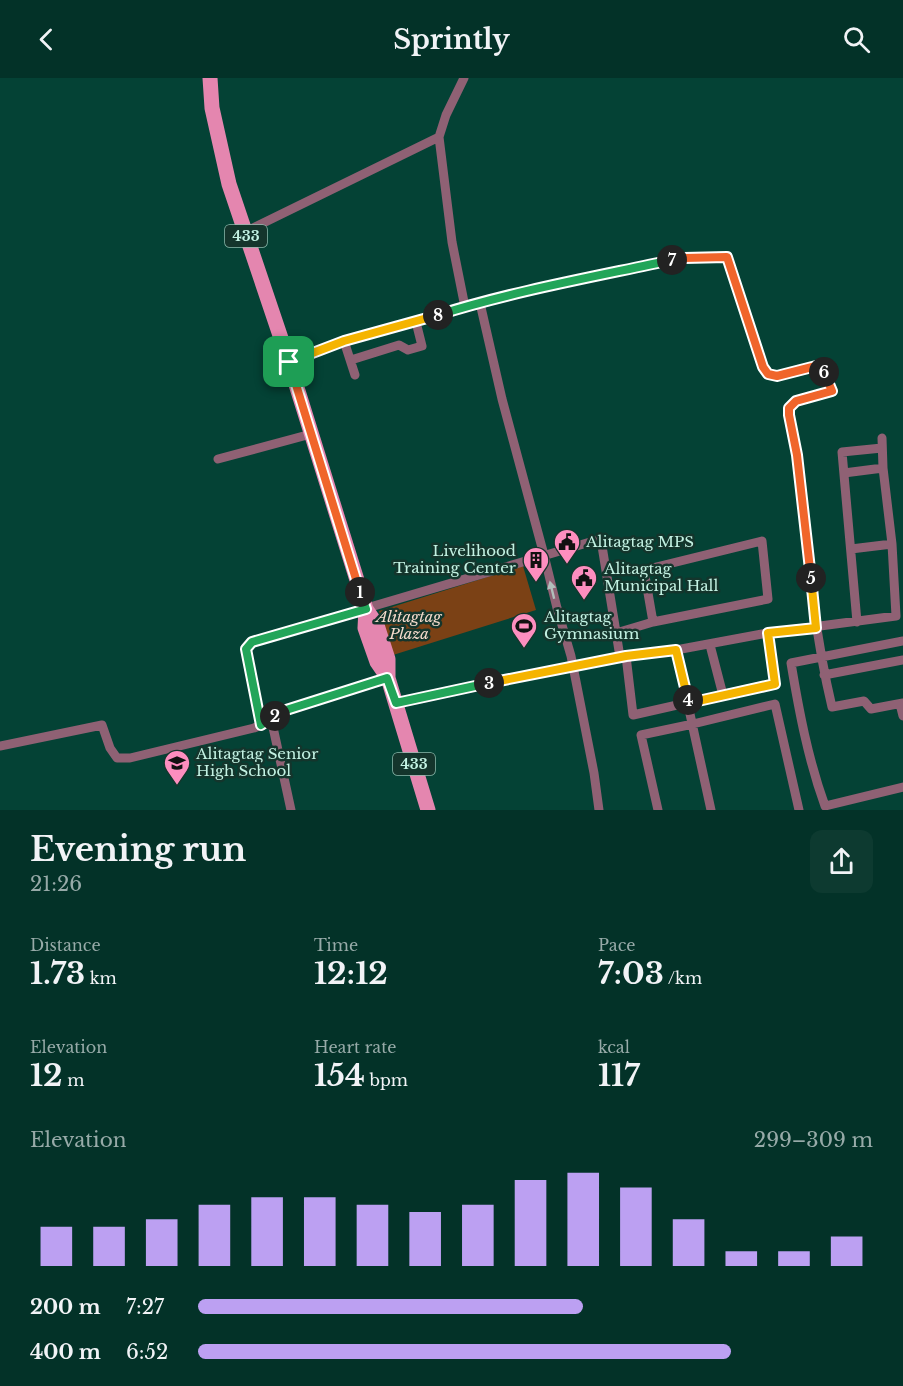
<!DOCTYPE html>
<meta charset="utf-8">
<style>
:root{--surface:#033228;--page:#0d3a30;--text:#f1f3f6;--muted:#97aaa8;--accent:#bca0f2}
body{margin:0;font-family:"Libre Baskerville",serif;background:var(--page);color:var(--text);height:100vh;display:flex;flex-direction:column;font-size:22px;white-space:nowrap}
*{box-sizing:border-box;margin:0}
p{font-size:20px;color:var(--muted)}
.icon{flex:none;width:33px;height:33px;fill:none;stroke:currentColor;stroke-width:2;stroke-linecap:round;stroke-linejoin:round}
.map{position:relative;height:732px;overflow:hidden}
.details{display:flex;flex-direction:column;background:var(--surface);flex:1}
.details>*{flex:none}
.pin{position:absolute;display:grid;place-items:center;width:51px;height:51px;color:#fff;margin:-26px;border-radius:12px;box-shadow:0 3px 9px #0006}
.km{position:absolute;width:30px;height:30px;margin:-15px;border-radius:50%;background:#222;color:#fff;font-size:16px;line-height:30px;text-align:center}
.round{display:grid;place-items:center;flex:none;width:63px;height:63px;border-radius:12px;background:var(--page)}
.headline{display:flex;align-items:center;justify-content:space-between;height:102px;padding:0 30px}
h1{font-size:33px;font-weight:800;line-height:45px}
.figures{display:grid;grid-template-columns:repeat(3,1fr);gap:9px;height:102px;padding:6px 30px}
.figures div{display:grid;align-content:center}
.figures b{font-size:30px;font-weight:800}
.figures small{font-size:16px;font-weight:400}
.figures p{font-size:16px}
.chart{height:168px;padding:12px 30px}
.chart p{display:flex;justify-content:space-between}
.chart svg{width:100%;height:108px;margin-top:6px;stroke:var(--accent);stroke-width:6}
ul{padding:0 30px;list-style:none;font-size:20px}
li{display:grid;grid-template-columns:96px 72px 1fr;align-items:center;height:45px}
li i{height:15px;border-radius:8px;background:var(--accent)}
header{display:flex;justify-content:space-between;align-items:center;height:78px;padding:0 30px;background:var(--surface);font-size:27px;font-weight:800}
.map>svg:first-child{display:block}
.green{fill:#7b4115}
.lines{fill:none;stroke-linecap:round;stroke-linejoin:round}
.street{stroke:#8f6174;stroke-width:9}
.primary{stroke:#e486af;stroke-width:15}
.oneway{fill:#b1bfbc}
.split-1-casing{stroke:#fff;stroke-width:12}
.split-2-casing{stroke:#fff;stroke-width:12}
.split-3-casing{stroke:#fff;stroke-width:12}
.split-4-casing{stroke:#fff;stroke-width:12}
.split-5-casing{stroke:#fff;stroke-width:12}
.split-6-casing{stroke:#fff;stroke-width:12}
.split-7-casing{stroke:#fff;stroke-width:12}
.split-8-casing{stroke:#fff;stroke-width:12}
.split-9-casing{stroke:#fff;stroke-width:12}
.split-1{stroke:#f0652b;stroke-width:8}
.split-2{stroke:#22a559;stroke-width:8}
.split-3{stroke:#22a559;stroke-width:8}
.split-4{stroke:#f5b400;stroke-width:8}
.split-5{stroke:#f5b400;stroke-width:8}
.split-6{stroke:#f0652b;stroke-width:8}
.split-7{stroke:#f0652b;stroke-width:8}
.split-8{stroke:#22a559;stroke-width:8}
.split-9{stroke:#f5b400;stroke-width:8}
.labels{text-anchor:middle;stroke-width:5;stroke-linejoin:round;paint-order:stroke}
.shield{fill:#14352c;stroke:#8eb9ac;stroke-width:1.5}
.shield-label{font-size:14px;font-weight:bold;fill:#c3f2e3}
.poi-label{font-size:15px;fill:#c3f2e3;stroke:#14352c;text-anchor:start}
.park-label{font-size:15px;font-style:italic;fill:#f5dbcc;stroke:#14352c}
</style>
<header><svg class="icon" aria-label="back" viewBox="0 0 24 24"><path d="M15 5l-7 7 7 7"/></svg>Sprintly<svg class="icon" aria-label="search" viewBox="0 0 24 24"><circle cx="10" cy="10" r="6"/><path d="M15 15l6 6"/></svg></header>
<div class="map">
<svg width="903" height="732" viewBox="0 0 903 732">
<rect width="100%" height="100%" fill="#044235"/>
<path class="green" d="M523,488l13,44 -143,45 -14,-44z"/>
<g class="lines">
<path class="street" d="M464,0l-18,37 -7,22 13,105 13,65
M245,154l194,-95
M480,225l22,96 42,156 13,53 14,48 23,117 5,37
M344,263l11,34
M351,282l48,-15 9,5 14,-4 -6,-24
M289,284l60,-23 67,-17 49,-15 95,-24 124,-25 43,-1 36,110 5,7 9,2 43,-11 12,26 -36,10c-3,2 -5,3 -7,6 -3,9 8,47 10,59 8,81 14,162 33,241l32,-6 7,8 32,-6
M218,381l93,-25
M844,395l39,-5
M851,471l41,-5
M857,544l-15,-170 40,-4
M616,555l37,-11 115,-23 -6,-58 -118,29 9,52
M903,563l-112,22c8,48 17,96 34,143l78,-19
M710,567l13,50
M676,572l35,160
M626,578l7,59 142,-32 -8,-50
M824,597l79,-15
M395,625l231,-47 50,-6 91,-17 129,-17 -4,-72 -9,-76 -1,-30
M900,626l3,12
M271,640l20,92
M261,647l-15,-76 6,-7 345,-102 5,6 18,111
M0,668l102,-21 8,23 7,10h13l124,-30 7,-3 22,-14 105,-33
M658,732l-17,-75 52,-11 82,-20 24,106"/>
<path class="primary" d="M210,0l2,30 17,76 60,178 77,247 11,16 11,34v19
M366,531l-1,19 12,34 11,16 40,132"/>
</g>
<defs><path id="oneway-solid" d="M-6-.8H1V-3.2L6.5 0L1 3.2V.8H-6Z" transform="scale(1.5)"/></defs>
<use class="oneway" href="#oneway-solid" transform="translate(552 512) rotate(-104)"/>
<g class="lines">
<g class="split-1-casing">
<path id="split-1" d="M289,284l71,230"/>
</g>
<g class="split-2-casing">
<path id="split-2" d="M275,638l-14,9 -15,-76 6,-7 114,-33 -6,-17"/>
</g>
<g class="split-3-casing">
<path id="split-3" d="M275,638l8,-5 104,-33 9,25 93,-20"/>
</g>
<g class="split-4-casing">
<path id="split-4" d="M489,605l137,-27 50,-6 12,50"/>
</g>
<g class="split-5-casing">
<path id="split-5" d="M688,622l1,3 86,-19 -7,-51 48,-5 -5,-50"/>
</g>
<g class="split-6-casing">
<path id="split-6" d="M811,500l-14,-123 -8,-40v-7l7,-7 36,-10 -8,-19"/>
</g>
<g class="split-7-casing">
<path id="split-7" d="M672,182l12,-2 43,-1 36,110 5,7 9,2 43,-11 4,7"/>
</g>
<g class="split-8-casing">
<path id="split-8" d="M438,237c76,-24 155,-38 234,-55"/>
</g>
<g class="split-9-casing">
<path id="split-9" d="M289,284l55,-21 94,-26"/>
</g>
<use href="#split-1" class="split-1"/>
<use href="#split-2" class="split-2"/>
<use href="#split-3" class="split-3"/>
<use href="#split-4" class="split-4"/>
<use href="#split-5" class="split-5"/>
<use href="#split-6" class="split-6"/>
<use href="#split-7" class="split-7"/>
<use href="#split-8" class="split-8"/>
<use href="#split-9" class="split-9"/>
</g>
<defs>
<g id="civic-pin" transform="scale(1.35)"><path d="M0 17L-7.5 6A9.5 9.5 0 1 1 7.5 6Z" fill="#fd8ebf" stroke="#14352c"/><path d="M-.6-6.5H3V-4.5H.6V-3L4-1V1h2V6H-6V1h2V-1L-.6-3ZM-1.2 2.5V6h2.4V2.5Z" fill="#111"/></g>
<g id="building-pin" transform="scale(1.35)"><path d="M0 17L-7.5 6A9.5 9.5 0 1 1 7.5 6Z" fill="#fd8ebf" stroke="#14352c"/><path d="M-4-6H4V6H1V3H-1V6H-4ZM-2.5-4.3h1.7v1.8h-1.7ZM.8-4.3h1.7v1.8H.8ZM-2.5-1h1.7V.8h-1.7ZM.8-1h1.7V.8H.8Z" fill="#111"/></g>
<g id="stadium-pin" transform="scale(1.35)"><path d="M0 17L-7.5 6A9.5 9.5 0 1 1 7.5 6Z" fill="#fd8ebf" stroke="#14352c"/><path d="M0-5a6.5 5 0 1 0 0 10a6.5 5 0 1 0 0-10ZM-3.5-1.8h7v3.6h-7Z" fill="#111"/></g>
<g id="school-pin" transform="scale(1.35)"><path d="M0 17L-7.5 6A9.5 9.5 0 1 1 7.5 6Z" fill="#fd8ebf" stroke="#14352c"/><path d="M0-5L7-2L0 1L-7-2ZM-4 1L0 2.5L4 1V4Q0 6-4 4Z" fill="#111"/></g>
</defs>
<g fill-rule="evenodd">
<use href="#civic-pin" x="567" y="464"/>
<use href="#building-pin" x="536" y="482"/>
<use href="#civic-pin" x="584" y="500"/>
<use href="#stadium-pin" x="524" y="548"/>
<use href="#school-pin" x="177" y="685"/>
</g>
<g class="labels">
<g class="shield">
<rect x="225" y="147" width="42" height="22" rx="4.5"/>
<rect x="393" y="675" width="42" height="22" rx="4.5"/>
</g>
<g class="shield-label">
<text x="246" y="163">433</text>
<text x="414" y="691">433</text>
</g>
<g class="poi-label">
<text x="586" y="469">Alitagtag MPS</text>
<text x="516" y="478" text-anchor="end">Livelihood<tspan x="516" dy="17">Training Center</tspan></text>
<text x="604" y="496">Alitagtag<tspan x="604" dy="17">Municipal Hall</tspan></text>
<text x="544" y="544">Alitagtag<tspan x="544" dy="17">Gymnasium</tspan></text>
<text x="196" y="681">Alitagtag Senior<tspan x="196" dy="17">High School</tspan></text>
</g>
<g class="park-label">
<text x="409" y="544">Alitagtag<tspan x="409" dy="17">Plaza</tspan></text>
</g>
</g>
</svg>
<div class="pin" style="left:289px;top:284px;background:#1e9e55"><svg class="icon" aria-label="arrive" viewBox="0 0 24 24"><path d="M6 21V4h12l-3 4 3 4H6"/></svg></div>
<b class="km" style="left:360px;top:514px">1</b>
<b class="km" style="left:275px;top:638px">2</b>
<b class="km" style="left:489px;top:605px">3</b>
<b class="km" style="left:688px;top:622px">4</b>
<b class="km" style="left:811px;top:500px">5</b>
<b class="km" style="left:824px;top:294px">6</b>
<b class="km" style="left:672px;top:182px">7</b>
<b class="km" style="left:438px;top:237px">8</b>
</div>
<section class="details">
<div class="headline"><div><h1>Evening run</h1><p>21:26</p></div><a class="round"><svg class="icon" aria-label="share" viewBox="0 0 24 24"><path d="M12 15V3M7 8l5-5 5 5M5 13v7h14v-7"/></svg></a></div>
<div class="figures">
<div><p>Distance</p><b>1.73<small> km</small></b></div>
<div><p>Time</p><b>12:12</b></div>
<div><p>Pace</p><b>7:03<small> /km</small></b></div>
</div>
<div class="figures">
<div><p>Elevation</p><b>12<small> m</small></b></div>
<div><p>Heart rate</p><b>154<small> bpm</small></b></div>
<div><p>kcal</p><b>117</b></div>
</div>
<div class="chart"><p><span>Elevation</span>299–309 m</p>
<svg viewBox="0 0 160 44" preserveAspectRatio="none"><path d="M5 44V28M15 44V28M25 44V25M35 44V19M45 44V16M55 44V16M65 44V19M75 44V22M85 44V19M95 44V9M105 44V6M115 44V12M125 44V25M135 44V38M145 44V38M155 44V32"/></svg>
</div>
<ul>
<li><b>200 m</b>7:27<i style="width:57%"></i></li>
<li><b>400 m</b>6:52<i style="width:79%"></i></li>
</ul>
</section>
